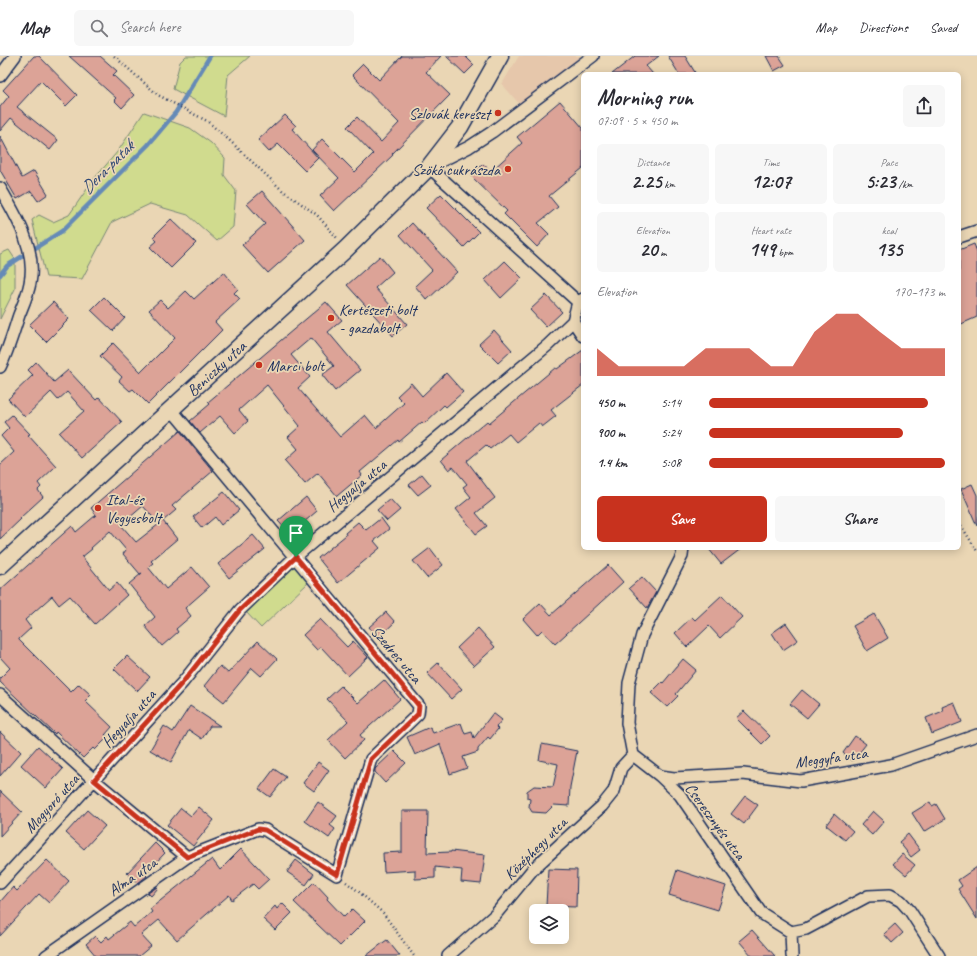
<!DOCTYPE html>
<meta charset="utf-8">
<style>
:root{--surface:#fff;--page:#f7f7f7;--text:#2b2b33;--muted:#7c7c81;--line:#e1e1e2;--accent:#c8321e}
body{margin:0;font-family:Caveat,sans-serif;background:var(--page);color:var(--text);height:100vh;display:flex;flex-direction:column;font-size:15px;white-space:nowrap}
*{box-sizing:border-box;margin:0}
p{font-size:13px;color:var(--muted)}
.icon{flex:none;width:22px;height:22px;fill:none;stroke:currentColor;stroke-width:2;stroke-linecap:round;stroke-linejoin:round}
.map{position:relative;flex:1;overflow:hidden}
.sheet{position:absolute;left:581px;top:16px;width:380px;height:478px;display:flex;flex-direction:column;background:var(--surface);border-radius:6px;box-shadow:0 2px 10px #0003}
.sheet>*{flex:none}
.tools{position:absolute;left:529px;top:848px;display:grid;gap:8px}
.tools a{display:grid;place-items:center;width:40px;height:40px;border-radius:6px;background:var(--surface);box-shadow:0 2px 10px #0003;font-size:20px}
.pin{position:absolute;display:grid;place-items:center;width:34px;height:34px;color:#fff;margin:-41px -17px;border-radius:50% 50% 50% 0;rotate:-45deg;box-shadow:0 0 4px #0007}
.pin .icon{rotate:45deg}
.round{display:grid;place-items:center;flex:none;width:42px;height:42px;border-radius:6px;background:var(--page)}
.overview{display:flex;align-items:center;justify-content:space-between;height:68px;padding:0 16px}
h1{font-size:22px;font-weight:700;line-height:30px}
.stats{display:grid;grid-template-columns:repeat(3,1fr);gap:6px;height:68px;padding:4px 16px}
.stats div{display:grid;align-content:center;border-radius:6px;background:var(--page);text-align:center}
.stats b{font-size:20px;font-weight:700}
.stats small{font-size:11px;font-weight:400}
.stats p{font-size:11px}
.chart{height:112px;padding:8px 16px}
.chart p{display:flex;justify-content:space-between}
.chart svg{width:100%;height:72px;margin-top:4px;fill:var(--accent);opacity:.7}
.primary-button{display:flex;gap:8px;margin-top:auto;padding:8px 16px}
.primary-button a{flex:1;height:46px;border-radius:6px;background:var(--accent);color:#fff;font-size:16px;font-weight:700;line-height:46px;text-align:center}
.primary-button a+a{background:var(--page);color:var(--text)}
ul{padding:0 16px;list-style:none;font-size:13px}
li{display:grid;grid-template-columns:64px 48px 1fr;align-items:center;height:30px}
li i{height:10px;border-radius:5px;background:var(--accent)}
header{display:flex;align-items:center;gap:24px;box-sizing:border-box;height:56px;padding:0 20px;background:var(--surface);border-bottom:1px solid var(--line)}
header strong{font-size:19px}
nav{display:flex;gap:22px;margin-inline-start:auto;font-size:14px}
.search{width:280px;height:36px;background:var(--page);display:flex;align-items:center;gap:10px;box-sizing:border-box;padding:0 14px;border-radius:6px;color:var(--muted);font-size:15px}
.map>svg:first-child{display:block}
.built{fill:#e6c7ab}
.green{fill:#d0db8e;stroke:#768576}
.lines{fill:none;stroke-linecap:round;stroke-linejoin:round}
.stream{stroke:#658ab7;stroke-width:4.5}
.building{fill:#dca397;stroke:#1b2f5e;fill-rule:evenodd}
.street-casing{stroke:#1b2f5e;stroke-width:14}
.secondary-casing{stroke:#1b2f5e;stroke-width:19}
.path{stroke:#1b2f5e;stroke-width:2.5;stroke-dasharray:1 3;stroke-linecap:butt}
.street{stroke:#ead6b4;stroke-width:11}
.secondary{stroke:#ead6b4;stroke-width:16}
.route-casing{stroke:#fff;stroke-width:8}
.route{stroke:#c8321e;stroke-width:5}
.poi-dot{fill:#c8321e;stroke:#ead6b4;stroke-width:1.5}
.labels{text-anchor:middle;stroke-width:3.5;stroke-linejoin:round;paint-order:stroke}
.poi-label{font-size:16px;fill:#1b2f5e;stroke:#ead6b4;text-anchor:start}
.street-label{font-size:16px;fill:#1b2f5e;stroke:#ead6b4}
.water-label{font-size:17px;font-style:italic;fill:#2d4674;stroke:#ead6b4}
</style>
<header>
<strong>Map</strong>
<div class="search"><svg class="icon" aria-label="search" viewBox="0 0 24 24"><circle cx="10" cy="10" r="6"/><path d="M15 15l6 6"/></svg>Search here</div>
<nav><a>Map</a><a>Directions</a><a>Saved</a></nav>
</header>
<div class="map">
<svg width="977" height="900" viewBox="0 0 977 900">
<rect width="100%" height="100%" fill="#ead6b4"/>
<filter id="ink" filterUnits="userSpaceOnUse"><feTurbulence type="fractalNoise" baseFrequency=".025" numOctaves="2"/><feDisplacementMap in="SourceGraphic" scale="8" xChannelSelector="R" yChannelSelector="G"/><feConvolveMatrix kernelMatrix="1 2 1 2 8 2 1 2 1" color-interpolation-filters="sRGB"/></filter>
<g filter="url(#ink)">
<path class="built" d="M519,0h62l-60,50 -19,-22z"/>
<path class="green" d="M186,0h64l-22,19 -4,41 -51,-27 7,-27z
M144,56l46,16 21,15 14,15 -1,17 12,16 -3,36 -16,14 -29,-26 -38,-11 -38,18 -30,57 -36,-2 -14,-57 7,-5 14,7 16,-7 25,-36 24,-28z
M9,194l6,9v30l-15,30v-65z
M294,507l16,18 -49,47 -16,-17z"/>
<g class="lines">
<path class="stream" d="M0,219l7,-9 55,-35 86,-86 28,-33 34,-56"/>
</g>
<path class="building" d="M34,0h5l38,39 -11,11 -25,-25 -24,26 41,33 -8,10 -39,-32 -11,13v-24l9,-11 -6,-6z
M69,0h31l17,15 -4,4 21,20 -12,13 -8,-8 2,-2z
M402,0h39l-15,16 24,23 -58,59 1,1 -59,56 -14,-15 19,-18 -27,-28 10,-11 33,33 18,-18 -26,-27 10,-10 24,25 18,-19 -47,-48 11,-11 16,16z
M446,0h19l9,9 -9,9z
M635,0h24l-13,10 7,8h-41z
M668,0h17l11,18h-17z
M766,0h13l6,9 -11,6z
M560,45l23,27v40l-34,28 9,11 -20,16 11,11 -12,13 -33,-33 3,-3 -36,-35 12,-12 8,7 31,-28 -5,-6z
M285,59l11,11 -4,3 26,29 -13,13 -27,-27 -9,8 -11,-12z
M0,80l22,42 12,-7 14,23 -10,7 -7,-10 -14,8 -17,-29z
M262,135l43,49 -37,33 -26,-28 23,-21 -18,-20z
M441,138l38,38 -15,15 -38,-39z
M171,163l25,24 -25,25 -21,-21 7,-6 -4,-4z
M412,167l45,49 -30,28 -12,-14 17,-16 -32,-35z
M974,188l3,8v65l-18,8v-75z
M380,200l13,16 -18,16 32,36 -14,12 -46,-51z
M505,205l17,17 -21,20 -16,-18z
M224,216l14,17 -4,4 6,6 -25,23 7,8 -74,74 -15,-15 -3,2 -11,-10 3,-4 -22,-21 13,-13 28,29 34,-34 -26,-28 11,-10 8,8 18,-17 8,8z
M546,239l16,17 -16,15 -16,-17z
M104,241l21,21 -12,13 -22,-21z
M53,246l16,17 -23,23 -17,-17z
M326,246l16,18 -14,12 32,38 -25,21 -13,-16 12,-9 -23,-28 -20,17 19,22 -12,11 42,49 25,-22 11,13 28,-25 -7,-7 14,-13 11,13 24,-23 17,19 -17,15 -2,-2 -20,19 -2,-2 -23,20 -1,-2 -38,32 2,3 -25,21 -19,-23 -13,11 -20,-23 13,-12 -10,-12 12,-11 -33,-41 -28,25 9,11 -13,12 -15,-17 -20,17 -10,-12 20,-17 -2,-2z
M494,274l18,20 -14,13 -19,-19z
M583,294v35l-32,25 5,6 -14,11 -3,-4 -23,19 -7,-8 -19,15 -4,-4 -19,16 28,37 -19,15 11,13 -11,8 -20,-25 15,-12 -8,-10 4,-3 -14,-17 -4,3 -8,-10 46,-39 2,2 66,-55 2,1z
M36,306l18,20 14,-12 28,30 3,-3 23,25 -40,36 -23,-25 25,-22 -17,-19 -9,8 -7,-8 -26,25 -17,-18 25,-24 -5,-5z
M12,359l18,19 -2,1 28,31 -18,17 3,4 -3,3 5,7 -23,21 1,1 -21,20v-74l14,-13 -13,-16 8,-8 -5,-6z
M180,375l33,40 -41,35 4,4 -13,11 14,18 -26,22 2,2 -5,4 18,22 26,-22 17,20 -24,21 6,8 -15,13 2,3 -16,14 -17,-20 10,-9 -26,-33 13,-11 -2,1 -17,-20 3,-4 -16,-19 -19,17 1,1 -10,8 27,33 8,-7 10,12 -32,29 -25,-28 -11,9 -7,-9 -27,24 6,8 -12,11v1l52,52 8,-8 12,11 -6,6 27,26 -7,8 3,2 -13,13 -2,-2 -10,10 -27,-26 -1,2 -55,-52v-4l10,-10 -10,-11v-67l72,-64 4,6 20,-17 -5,-7zM143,450l16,18 -23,18 -15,-17z
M422,418l9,11 -13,10 -9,-10z
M972,428l5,11v31l-16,-37z
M224,436l15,18 -18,15 -6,-8 -13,11 -9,-11z
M306,441l11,14 -27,23 -12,-13z
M390,443l10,11 -13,11 -10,-11z
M381,462l8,11 -15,12 6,7 -42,35 -20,-25 28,-23 -1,-2 13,-11 8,8z
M253,479l12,14 -36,29 -11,-14z
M430,492l13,17 -16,13 -14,-17z
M708,492h34l-21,16z
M608,509l15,17 -68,62 -13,-14 -5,5 -14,-16 17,-16 11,12z
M642,521l14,15 -9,16 -18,-20z
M722,539l20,22 -22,21 -11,-12 -22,21 -12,-14 17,-16 3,3z
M386,556l9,10 -17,16 -9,-11z
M874,558l14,24 -21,13 -14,-25z
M320,563l27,28 6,-6 15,16 -20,19 -27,-29 -4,3 -14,-15z
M786,567l12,17 -15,10 -11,-17z
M478,572l17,19 -21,19 -17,-18z
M258,585l19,18 -16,17 -9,-8 -28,34 -20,-16 16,-20 8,7z
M127,600l23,21 -13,14 -23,-22z
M683,603l13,11 -20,24 2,2 -11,11 -16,-14 11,-11 1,1z
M438,607l24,26 -11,10 -24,-26z
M384,624l16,19 -40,36 4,5 -19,18 -17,-18 20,-19 -21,-22 14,-13 17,17z
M802,634l17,14 -12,14 -17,-14z
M954,646l8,20 -30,12 -6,-16 17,-7 -1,-4z
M190,650l30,20h-10l-8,13 -13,-9 -18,32 -21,-12 14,-24 9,6z
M744,655l26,25 -8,8 -26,-26z
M493,657l9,7 -6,7 2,2 -8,10 -2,-2 -10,12v3l-15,5 4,11 -17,6 -10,-30 -25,11 -8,-18 23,-10 3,6 28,-10 4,11 7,-2 2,6z
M0,676l21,20 -21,24z
M855,680l11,8 -13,17 -10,-8z
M542,688l35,7 -7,36 -1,19 -15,-1 -8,8 -14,-1 -3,-5 1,-8 -3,-1v-7l7,-5 19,1 5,-23 -19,-4z
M38,690l25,23 -17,19 -25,-23z
M394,695l12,12 -21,20 -10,-11v-3z
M318,706l11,8 -15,21 -11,-8z
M274,713l12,8 -16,20 -11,-8z
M0,735l22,21 -22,24z
M745,740l13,9 -14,19 -13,-10z
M318,746l19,14 -7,9 5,4 -6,9 -24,-17z
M930,746l2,4 4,-2 9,15 -21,13 -12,-19z
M199,751l15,13 -21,26 -26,-21 14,-17 10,8z
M87,754l18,16 -21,23 -18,-16z
M402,755h26l-1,42 24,-1v-1l34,4 -4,29 -20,-2 1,-12 -27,-3v11l-20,1v-9l-31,2 -1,-19 19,-1z
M873,755l11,10 -12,14 -11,-10z
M834,758l19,17 -8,9 -19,-15z
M908,778l12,16 -9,7 -12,-15z
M155,787l10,10 -20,21 2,2 -9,7 -11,-10z
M241,793l28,30 -11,10 -5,-5 -21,16 -3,-5 -52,45 -18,-20 -18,15 10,11 -12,10h-43l-10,-12 9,-8 6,6 6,-6 2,3 21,-17 4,5 18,-15 -2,-3 62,-50 8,11z
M902,798l13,11 -9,10 -13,-11z
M47,804l22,21 -20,22 -10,-9 -39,42v-34l13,-15 4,4z
M296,804l18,14 -8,11 -19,-13z
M977,811v52l-19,-30 4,-3 -4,-6z
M548,813l29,1 -1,37 -30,-1z
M677,814l49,16 -8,24 -49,-15z
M314,826l14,15 -1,2 17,18 8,-8 13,12 -25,25 -46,-44z
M157,831l1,1 -7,8 -3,-3z
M282,847l10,10 -17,17 -12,-11 12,-13 2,3z
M895,868l8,9 -11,10 -8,-9z
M752,874l23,26h-23l-13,-15z
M387,884l13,16h-34l18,-14z"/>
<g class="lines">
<g class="street-casing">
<path id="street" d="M0,20l15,-20
M0,132c16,28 37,61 30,95 -2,11 -7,22 -11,32 -6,18 -11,36 -19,52
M959,181l18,-6
M578,246l-149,-135 40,-20 23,-15 101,-76
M573,265l10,15
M683,492l-1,8 -40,79 -13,48 -2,40 6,32 27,21 20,19 81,118 30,19 15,-3 62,-33 22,-1 11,6 9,10 29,45
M0,639l94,85 93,77
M660,720l14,2 69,-4 58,7 90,-16 86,-30
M0,827l183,-201 57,-72 55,-53 253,-212 25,-24 5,-19 5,-3
M791,876l1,24
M46,900l141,-99 71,-28 7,1 72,45 34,-116 47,-45 1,-8 -248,-297
M448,900l47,-41 38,-46 69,-63 12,-15 7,-23 12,-13"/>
</g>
<g class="secondary-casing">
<g id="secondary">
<path id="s1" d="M0,510l346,-317 83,-82 31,-40 40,-71"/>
</g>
</g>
<path class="path" d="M114,0l44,39 49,26 22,19 53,50 35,25 20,23
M959,466l18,29
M346,826l12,9 25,22 31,43"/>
<use href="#street" class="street"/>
<use href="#secondary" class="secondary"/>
</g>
</g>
<g class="lines" filter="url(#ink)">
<g class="route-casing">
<path id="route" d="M296,501l123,149 -1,8 -47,45 -34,116 -72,-45 -7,-1 -71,28 -93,-77 89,-98 57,-72z"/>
</g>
<use href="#route" class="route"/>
</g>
<g class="poi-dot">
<circle cx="498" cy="57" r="4"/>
<circle cx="508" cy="113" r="4"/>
<circle cx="331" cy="262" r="4"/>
<circle cx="259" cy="309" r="4"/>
<circle cx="98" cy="452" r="4"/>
</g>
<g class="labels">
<g class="poi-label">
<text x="490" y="63" text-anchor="end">Szlovák kereszt</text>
<text x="500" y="119" text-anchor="end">Szökő cukrászda</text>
<text x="339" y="259">Kertészeti bolt<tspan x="339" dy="18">- gazdabolt</tspan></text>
<text x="267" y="315">Marci bolt</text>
<text x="106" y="449">Ital-és<tspan x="106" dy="18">Vegyesbolt</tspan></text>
</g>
<g class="street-label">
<text dy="6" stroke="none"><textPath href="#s1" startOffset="293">Beniczky utca</textPath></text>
<text transform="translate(356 429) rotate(-40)" y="6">Hegyalja utca</text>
<text transform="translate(397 598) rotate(50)" y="6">Szedres utca</text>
<text transform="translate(128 662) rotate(-48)" y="6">Hegyalja utca</text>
<text transform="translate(831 701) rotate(-8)" y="6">Meggyfa utca</text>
<text transform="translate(51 747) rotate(-48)" y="6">Mogyoró utca</text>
<text transform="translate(716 765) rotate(54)" y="6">Cseresznyés utca</text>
<text transform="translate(535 792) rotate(-45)" y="6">Középhegy utca</text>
<text transform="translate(132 820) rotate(-35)" y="6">Alma utca</text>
</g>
<g class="water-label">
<text transform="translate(107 111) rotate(-45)" y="6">Dera-patak</text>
</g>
</g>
</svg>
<div class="tools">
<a><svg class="icon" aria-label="layers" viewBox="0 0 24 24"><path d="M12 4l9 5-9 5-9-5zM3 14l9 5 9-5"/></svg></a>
</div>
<div class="pin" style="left:296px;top:501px;background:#1e9e55"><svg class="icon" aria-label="arrive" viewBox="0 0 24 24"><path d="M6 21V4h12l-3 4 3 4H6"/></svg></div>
<section class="sheet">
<div class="overview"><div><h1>Morning run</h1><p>07:09 · 5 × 450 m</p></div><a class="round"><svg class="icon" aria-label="share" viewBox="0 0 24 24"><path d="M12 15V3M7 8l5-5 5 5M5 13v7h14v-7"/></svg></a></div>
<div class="stats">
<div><p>Distance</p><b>2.25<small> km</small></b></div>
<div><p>Time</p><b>12:07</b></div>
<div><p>Pace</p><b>5:23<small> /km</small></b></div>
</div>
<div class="stats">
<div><p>Elevation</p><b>20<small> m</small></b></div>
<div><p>Heart rate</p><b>149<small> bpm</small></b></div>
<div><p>kcal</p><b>135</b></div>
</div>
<div class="chart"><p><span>Elevation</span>170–173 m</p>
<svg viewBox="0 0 160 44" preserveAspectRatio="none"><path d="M0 44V27L10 38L20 38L30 38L40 38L50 27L60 27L70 27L80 38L90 38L100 17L110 6L120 6L130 17L140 27L150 27L160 27V44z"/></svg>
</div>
<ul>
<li><b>450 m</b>5:14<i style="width:93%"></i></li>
<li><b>900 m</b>5:24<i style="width:82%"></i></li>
<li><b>1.4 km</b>5:08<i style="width:100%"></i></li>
</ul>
<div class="primary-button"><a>Save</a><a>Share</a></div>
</section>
</div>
